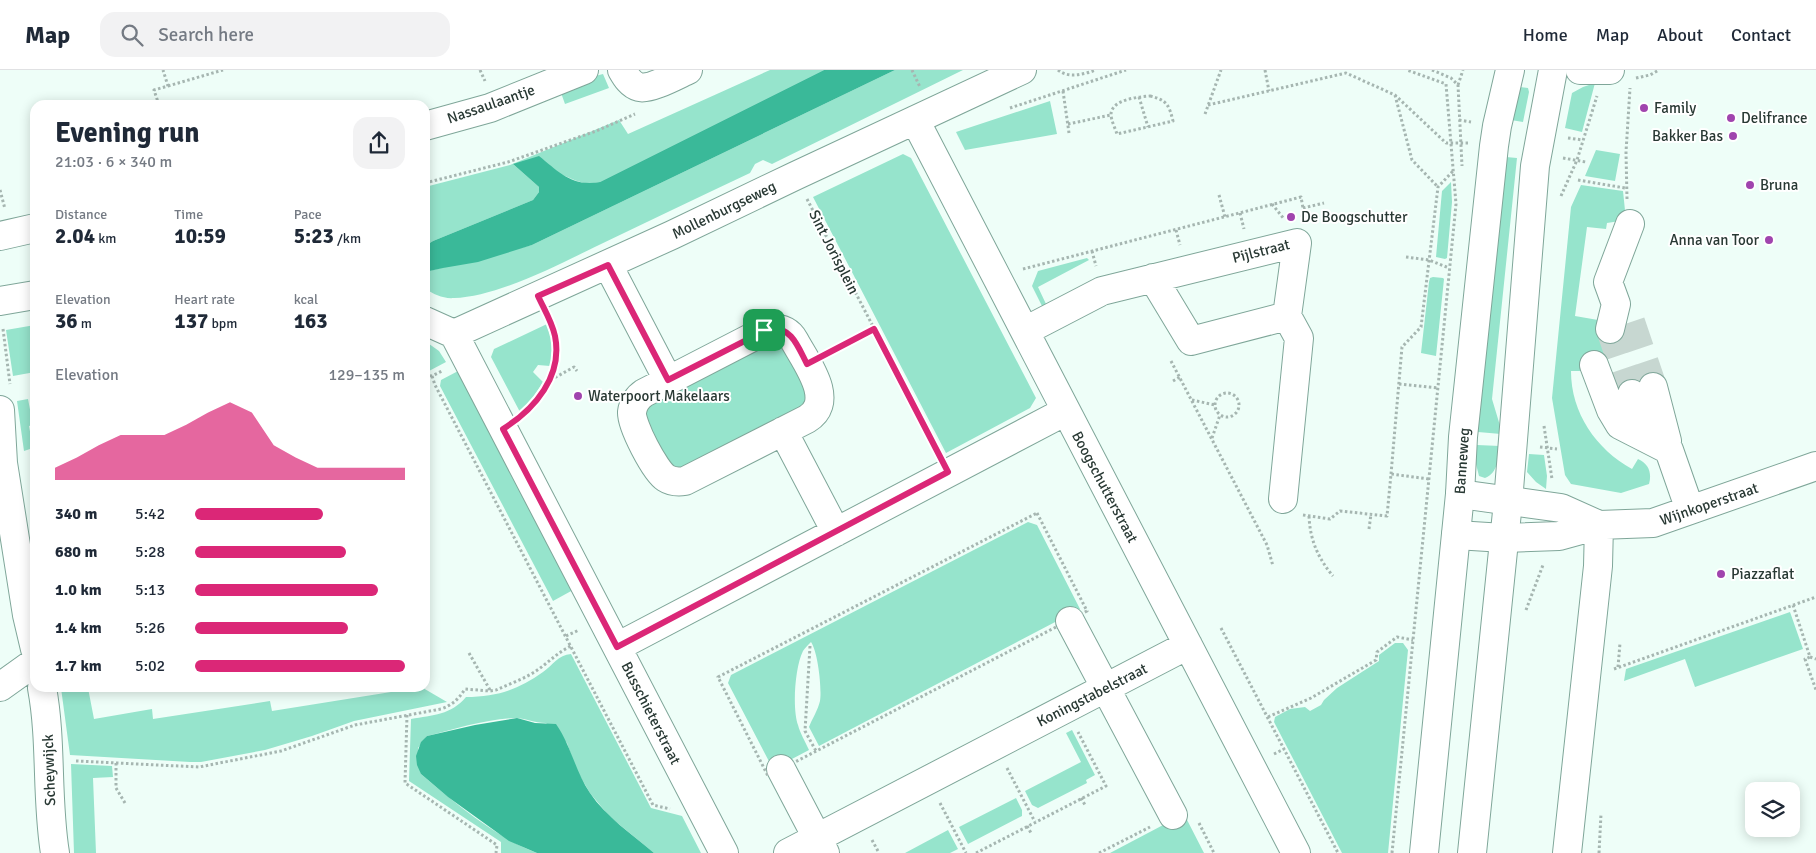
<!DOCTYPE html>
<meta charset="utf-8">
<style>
:root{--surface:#fff;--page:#f2f2f3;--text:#1f2937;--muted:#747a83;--line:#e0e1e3;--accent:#db2777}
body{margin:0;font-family:Signika,sans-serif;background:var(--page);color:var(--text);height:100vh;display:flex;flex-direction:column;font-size:19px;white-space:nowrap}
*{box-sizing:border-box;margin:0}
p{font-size:16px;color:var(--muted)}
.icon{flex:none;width:28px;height:28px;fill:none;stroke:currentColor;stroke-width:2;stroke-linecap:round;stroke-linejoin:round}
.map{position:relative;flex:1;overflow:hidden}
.sheet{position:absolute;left:30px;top:30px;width:400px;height:592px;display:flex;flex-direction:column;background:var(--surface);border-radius:15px;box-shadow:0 2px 12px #0003}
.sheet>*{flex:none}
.buttons{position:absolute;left:1745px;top:712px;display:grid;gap:10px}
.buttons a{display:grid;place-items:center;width:55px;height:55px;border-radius:10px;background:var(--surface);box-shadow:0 2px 12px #0003;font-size:25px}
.pin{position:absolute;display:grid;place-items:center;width:42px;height:42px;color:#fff;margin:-21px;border-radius:10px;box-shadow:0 2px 8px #0006}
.round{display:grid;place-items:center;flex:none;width:52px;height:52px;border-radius:15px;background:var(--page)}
.head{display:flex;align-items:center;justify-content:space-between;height:85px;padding:0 25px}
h1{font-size:28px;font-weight:700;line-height:38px}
.metrics{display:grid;grid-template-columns:repeat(3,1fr);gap:8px;height:85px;padding:5px 25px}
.metrics div{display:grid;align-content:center}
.metrics b{font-size:21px;font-weight:700}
.metrics small{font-size:14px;font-weight:400}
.metrics p{font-size:14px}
.chart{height:140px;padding:10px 25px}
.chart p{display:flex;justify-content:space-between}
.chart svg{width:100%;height:90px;margin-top:5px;fill:var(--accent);opacity:.7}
ul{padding:0 25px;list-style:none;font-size:16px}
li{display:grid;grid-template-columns:80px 60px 1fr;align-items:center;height:38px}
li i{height:12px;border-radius:6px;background:var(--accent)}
header{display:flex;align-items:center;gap:30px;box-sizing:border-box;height:70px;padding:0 25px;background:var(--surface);border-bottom:1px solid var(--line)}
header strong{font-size:24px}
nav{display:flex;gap:28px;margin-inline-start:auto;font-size:18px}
.search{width:350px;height:45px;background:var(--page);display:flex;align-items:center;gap:12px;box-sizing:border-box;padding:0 18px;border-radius:15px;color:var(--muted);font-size:19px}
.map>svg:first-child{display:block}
.green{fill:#96e4cc}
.water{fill:#3ab999}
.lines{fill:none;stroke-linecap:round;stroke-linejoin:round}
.minor-tunnel{stroke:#c7d7d1;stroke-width:28;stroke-dasharray:28 14;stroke-linecap:butt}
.minor-casing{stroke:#7fa699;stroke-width:30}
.major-casing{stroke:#7fa699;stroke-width:30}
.path{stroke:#a6b6b1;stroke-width:3;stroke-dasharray:2.5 2.5;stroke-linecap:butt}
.minor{stroke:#fff;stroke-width:28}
.major{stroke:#fff;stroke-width:28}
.route-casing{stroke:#fff;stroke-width:10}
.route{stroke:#db2777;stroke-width:6}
.poi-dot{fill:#a044ae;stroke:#fff;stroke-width:2}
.labels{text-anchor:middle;stroke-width:4;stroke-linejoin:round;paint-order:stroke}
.street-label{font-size:15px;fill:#293934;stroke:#fff}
.poi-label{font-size:15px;fill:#293934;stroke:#fff;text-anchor:start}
</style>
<header>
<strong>Map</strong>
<div class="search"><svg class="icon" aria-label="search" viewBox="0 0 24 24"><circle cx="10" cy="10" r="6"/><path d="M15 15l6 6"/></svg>Search here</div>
<nav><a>Home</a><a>Map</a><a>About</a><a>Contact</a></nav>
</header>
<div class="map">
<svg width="1816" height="783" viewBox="0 0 1816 783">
<rect width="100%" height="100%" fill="#eefef8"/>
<path class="green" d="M770,0h54l-224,112c-16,3 -21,0 -35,-6 -16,-6 -35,-8 -52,-12l26,23v5l-6,8 -100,41 -8,5v-59l85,-22 109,-45 9,14z
M895,0h68l-191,94 -9,-4 -8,4 -5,9c-51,24 -101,48 -151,72 -39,19 -102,52 -145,53 -11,1 -20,-4 -29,-9v-17l107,-27z
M603,4l6,14 -44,16 -5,-14 20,-10z
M1595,13l-13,49 -17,-4 7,-35 11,-6z
M1520,17l8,1 1,4 -6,30 -12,-2 7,-32z
M1050,31l7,33 -92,16 -9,-18z
M1596,80l24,4 -5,27 -30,-5z
M903,84l8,4 125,240 -6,10 -84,45 -133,-256z
M1506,87l11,1 -25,241 9,30v5l-23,-2 22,-228z
M1451,112l1,20 -5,56 -2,1 -9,-2 6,-66z
M1581,115l42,6 3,29 -19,3 -1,6 -19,-2 -12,89 23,4 -1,10 11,31 -17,-1 -1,11h-19c0,42 25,78 61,98l6,-10c11,5 14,14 11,25l-28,9 -50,-9 -6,-9 -13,-77 19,-191z
M1087,188l2,2 -51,27 8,17 -1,2h-3l-10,-20 6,-15z
M1433,207l10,1 1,1 -8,77 -15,-3 8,-71 1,-4z
M547,254l6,20 -3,22 -12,-1 -5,7 10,10 -10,16 -13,14 -29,-55 3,-8z
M35,255v47l-22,4 -7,-46z
M425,271l14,10 7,11 -17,9 -4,-2z
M768,271l12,1 27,45 -1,17 -127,65 -10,-4 -23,-41 -1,-13 2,-4z
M460,300l113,220 -20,11 -113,-215 1,-6z
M28,329l5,26 -4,1 4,22 -9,3 -7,-50z
M1477,375l23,1c-2,13 -2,27 -15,32l-6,-2 -4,-16z
M1529,384l15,1 3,21 -1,13 -10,-7 -9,-10z
M1028,452l9,3 43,84 -261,137 -10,-19c3,-8 9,-17 11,-26 2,-12 -2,-49 -9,-59 -3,3 -6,6 -8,9 -8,16 -11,57 -5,74 2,8 7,16 11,25l-36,19 -45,-86 3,-8z
M1790,542l13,37 -108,38 -10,-28 -61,22 2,-12z
M1395,573h8l5,7 -20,203h-46l-68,-131 1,-5 15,-8 15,-2 5,4 11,-6 3,-5 13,-12 42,-27v-6z
M571,584l80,154 31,8 19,37h-47l-45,-37 -19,-23 -14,-24 -9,-26 -21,-20c-11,0 -22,-5 -31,-5 -29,1 -60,11 -88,18l-9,12 3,26c34,29 74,63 116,79h-36v-11l-92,-61 2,-62c22,-4 40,-4 55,-22 30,0 52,-7 77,-25 10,-7 15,-17 28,-18z
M61,618h27l6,31 58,-10 1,10 117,-18 2,10 144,-23h7l24,14 -93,19 -42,15 -47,14 -64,12h-11l-120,-7z
M1072,660l23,45 -9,5 1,3 -49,25 -6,-3 -7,-14 56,-29 -15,-29z
M71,694l41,2 1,11 -20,1 3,75h-22z
M1016,728l6,12v6l-54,28 -9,-17z
M1184,744l20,39h-94z
M948,760l10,19 -8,4h-45z"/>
<path class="water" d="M824,0h71l-363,175 -54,17 -35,6 -18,4v-26l8,-5 100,-41 6,-8v-5l-26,-23 26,-8c20,16 33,31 61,26z
M517,648l18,5 21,1c15,21 19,47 34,69 16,24 42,41 64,60h-117l-28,-12 -61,-44 -27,-23 -4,-9 -1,-9 5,-14 6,-6 48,-11z"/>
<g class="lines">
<path class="minor-tunnel" d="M1631,252l22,65
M1610,259l22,65"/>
<g class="minor-casing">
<path id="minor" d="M622,0c4,7 9,15 17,17 11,3 38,-12 49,-17
M1580,0h30
M915,50l381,733
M425,56l65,-18 94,-38
M0,166l35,-8
M608,195l60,115
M1153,208l38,63 96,-25
M0,231l35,-6
M425,251l29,13 218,-99 123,-59 227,-106
M770,258c11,0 19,3 24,12 11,21 43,61 13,79l-122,62c-7,1 -13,1 -19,-3 -11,-7 -35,-53 -34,-66 1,-8 6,-15 12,-19z
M1610,259l6,-25 -8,-22 22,-58
M1025,261l77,-40 195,-48 -10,73 12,22 -16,161
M454,264l270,519
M1594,295l17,45 9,15 49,25 21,60
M1653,317l14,54
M1632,324l5,14 28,36
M0,340l3,53 24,152 8,34
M783,361l53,101
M1460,424l101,14 38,17
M1456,465l48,3 55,-2 40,-11 54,-2 163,-57
M1070,551l103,194
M617,577l449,-236
M0,617l35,-25
M42,618c10,54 4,110 13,165
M781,699l44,84
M788,783l400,-208
M1567,783l31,-287 1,-41"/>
</g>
<g class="major-casing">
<path id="major" d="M1424,783l36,-359 3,-57 31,-291 3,-20 13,-56
M1472,783l36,-351 27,-336 18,-96"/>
</g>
<path class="path" d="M480,0l5,11
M912,0l8,17
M1058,0c11,9 26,4 38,0
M1265,0l4,21
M1432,0l19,8 7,7 4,81
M1636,8l14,-3 9,-5
M1458,15l5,-15
M168,16l55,-16
M1063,21l6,42
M1395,25l17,65 26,27
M1150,26c17,4 19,9 23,25l-56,13c-2,-6 -6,-14 -6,-20 1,-15 28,-17 39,-18z
M1139,27l9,30
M159,35l-5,-15 14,-4 -5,-16
M1208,35l138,-32 49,22 51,48h22
M1010,38l116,-38
M1205,44l16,-44
M1459,50l12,2
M1068,54l43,-9
M1568,68l15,2
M1563,88l23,4
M1578,110l47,8
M425,113l83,-21 88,-31 39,-17
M0,120l5,19
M1219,125l6,22
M1561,126l16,-36 20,-64
M807,129l129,249
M1627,129l-1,-47 4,-64
M1272,134l12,15
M1303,138l21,-5
M1240,143l4,16
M1176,160l4,15
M1092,181l4,15
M1406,187l23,3 20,8
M1023,199l278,-72 2,11 -1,9
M3,259l7,55
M832,280l42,-21
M1171,291l96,184 6,21
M425,305l7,1 10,-5
M432,306l3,9 218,420 17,4
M550,306l6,1 18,-10 3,4
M1173,311l7,-4
M1399,314l39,4
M1215 335a12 12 0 1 1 24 0a12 12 0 1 1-24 0Z
M1192,330l23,5
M526,342c25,-23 38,-59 24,-91
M1544,356l8,53
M1212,368l8,-23
M1540,377l17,2
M1391,404l11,-127 19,-20 17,-140 15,-16
M1037,443l50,98 -319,165 -50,-99z
M1303,445l27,4 10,-8 47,5 4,-42 38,5
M1309,446c1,24 9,42 24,60
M1369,459l2,-15
M1793,535l17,52 -5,2 11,31
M1526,540l17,-45
M1221,558l117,225
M566,566l13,-6
M810,576l-5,85 11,20
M469,583l21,37
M1810,587l6,2
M1618,597l2,-24
M1614,599l202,-72
M407,645l-2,68 92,62 -1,8
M1268,647l43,-19 65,-38 1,-8 20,-15 16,3
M1274,684l10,-5
M76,691l123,6 82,-16 74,-26 86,-16c11,-4 17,-9 24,-20l25,2 6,-1c13,-6 28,-11 40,-19 12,-8 22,-19 35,-25
M116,693v25l9,15
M1007,698l28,54
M1081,728l4,7
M940,733l26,50
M1199,753l15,30
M1027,756l4,7
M872,770l7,13
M976,783l130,-67 -28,-54
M1099,783l51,-26
M1392,783l64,-649 -10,-120 -39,-14
M1599,783l2,-39"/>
<use href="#minor" class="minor"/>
<use href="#major" class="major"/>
</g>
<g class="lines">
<g class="route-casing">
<path id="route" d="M608,195l60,115 102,-52c22,-1 28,19 37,36l67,-35 74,143 -331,175 -114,-218c32,-20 60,-53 52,-93 -3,-14 -11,-27 -17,-40z"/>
</g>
<use href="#route" class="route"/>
</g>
<g class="poi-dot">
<circle cx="1644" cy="38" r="5"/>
<circle cx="1731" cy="48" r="5"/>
<circle cx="1733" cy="66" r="5"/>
<circle cx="1750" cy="115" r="5"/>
<circle cx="1291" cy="147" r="5"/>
<circle cx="1769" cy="170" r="5"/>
<circle cx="578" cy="326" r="5"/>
<circle cx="1721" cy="504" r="5"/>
</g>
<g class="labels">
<g class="street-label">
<text transform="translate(491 34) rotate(-19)" y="5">Nassaulaantje</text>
<text transform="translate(724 140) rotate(-26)" y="5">Mollenburgseweg</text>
<text transform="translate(1261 181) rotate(-14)" y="5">Pijlstraat</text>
<text transform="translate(834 182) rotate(63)" y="5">Sint Jorisplein</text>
<text transform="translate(1462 391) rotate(-86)" y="5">Banneweg</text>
<text transform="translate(1105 417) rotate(62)" y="5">Boogschutterstraat</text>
<text transform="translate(1709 434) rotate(-19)" y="5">Wijnkoperstraat</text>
<text transform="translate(1092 625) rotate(-27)" y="5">Koningstabelstraat</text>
<text transform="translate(651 643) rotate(63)" y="5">Busschieterstraat</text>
<text transform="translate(49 700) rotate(-92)" y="5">Scheywijck</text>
</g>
<g class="poi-label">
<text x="1654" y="43">Family</text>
<text x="1741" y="53">Delifrance</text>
<text x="1723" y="71" text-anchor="end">Bakker Bas</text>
<text x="1760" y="120">Bruna</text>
<text x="1301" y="152">De Boogschutter</text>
<text x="1759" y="175" text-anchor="end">Anna van Toor</text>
<text x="588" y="331">Waterpoort Makelaars</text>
<text x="1731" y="509">Piazzaflat</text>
</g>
</g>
</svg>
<div class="buttons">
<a><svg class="icon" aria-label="layers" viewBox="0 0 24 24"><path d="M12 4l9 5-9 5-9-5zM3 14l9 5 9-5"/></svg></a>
</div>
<div class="pin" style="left:764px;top:260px;background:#1e9e55"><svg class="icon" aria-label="arrive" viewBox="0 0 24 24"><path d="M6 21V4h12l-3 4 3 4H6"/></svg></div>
<section class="sheet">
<div class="head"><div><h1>Evening run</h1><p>21:03 · 6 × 340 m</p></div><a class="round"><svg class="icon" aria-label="share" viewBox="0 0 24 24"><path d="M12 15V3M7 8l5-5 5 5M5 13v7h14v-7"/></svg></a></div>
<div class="metrics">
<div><p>Distance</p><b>2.04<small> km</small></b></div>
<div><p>Time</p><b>10:59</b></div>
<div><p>Pace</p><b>5:23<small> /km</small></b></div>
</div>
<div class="metrics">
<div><p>Elevation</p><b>36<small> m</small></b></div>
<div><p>Heart rate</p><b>137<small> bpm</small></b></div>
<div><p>kcal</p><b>163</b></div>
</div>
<div class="chart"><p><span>Elevation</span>129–135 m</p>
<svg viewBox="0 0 160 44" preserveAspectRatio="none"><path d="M0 44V38L10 33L20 27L30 22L40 22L50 22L60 17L70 11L80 6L90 11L100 27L110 33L120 38L130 38L140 38L150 38L160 38V44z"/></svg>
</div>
<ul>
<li><b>340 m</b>5:42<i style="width:61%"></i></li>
<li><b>680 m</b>5:28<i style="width:72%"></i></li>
<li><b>1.0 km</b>5:13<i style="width:87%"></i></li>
<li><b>1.4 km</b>5:26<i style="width:73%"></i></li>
<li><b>1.7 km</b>5:02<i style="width:100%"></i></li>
</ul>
</section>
</div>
